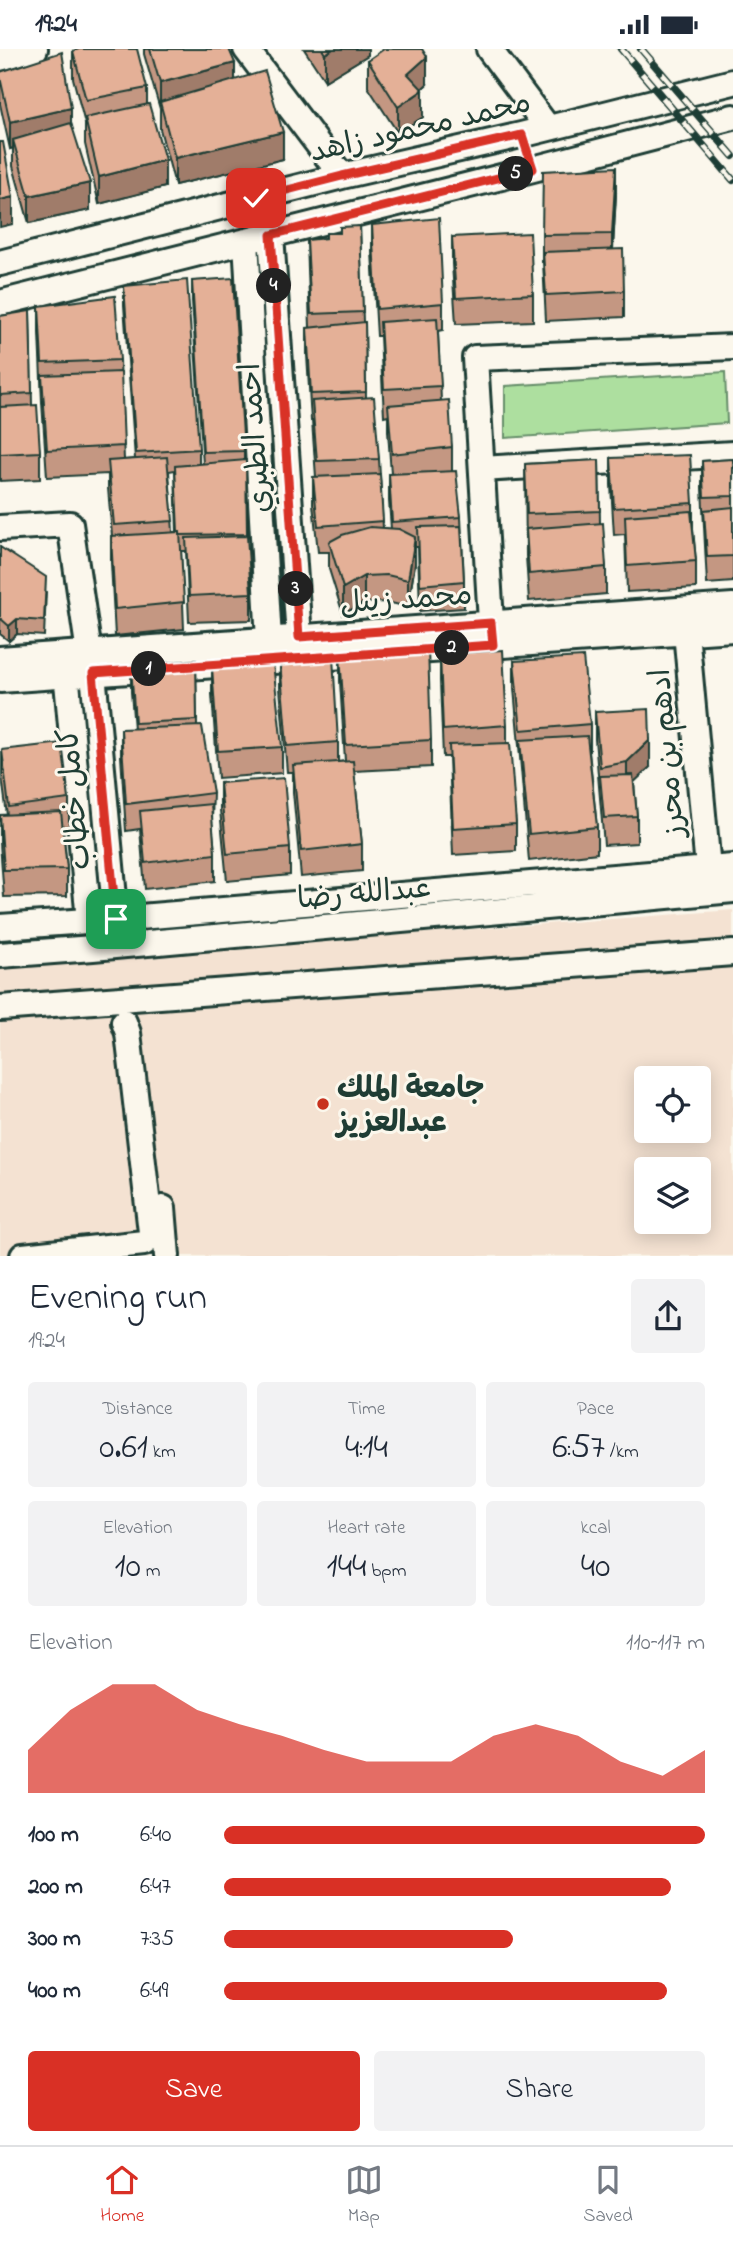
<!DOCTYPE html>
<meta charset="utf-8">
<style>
:root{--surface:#fff;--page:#f2f2f3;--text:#1f2937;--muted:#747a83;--line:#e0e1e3;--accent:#d93025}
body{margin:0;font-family:"Indie Flower","Playpen Sans Arabic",sans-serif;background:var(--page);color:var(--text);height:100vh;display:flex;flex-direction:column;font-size:26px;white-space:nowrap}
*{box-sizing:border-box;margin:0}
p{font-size:23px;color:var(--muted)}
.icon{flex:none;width:38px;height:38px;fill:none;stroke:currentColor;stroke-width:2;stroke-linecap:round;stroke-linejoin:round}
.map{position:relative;height:1207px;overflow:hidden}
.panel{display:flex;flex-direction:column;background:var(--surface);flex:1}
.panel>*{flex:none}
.controls{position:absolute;left:634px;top:1017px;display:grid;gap:14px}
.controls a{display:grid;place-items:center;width:77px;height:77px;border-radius:7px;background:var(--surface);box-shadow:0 4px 18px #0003;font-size:35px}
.pin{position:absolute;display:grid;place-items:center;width:60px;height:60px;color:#fff;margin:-30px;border-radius:14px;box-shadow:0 4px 10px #0006}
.km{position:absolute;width:35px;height:35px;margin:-18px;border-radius:50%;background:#222;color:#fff;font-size:19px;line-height:35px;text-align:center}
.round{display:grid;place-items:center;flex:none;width:74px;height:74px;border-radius:7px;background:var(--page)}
.head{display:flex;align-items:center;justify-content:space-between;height:119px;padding:0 28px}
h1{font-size:38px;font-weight:600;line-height:52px}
.figures{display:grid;grid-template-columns:repeat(3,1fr);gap:10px;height:119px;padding:7px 28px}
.figures div{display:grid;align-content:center;border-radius:7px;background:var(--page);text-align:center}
.figures b{font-size:35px;font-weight:600}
.figures small{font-size:19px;font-weight:400}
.figures p{font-size:19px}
.chart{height:196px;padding:14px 28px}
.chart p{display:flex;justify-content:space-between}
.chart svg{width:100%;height:126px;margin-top:7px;fill:var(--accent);opacity:.7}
.primary-button{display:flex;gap:14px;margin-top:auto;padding:14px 28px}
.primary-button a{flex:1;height:80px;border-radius:7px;background:var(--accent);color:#fff;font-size:28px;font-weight:600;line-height:80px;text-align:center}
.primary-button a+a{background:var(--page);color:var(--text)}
ul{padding:0 28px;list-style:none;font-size:23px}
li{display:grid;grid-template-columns:112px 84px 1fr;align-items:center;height:52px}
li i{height:18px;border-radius:9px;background:var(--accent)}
.status{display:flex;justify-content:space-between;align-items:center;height:49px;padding:0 35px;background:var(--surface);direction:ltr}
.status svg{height:19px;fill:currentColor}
.tabs{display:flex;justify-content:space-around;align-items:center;height:98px;border-top:2px solid var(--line);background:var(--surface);font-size:19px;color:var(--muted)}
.tabs a{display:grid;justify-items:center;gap:4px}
.tabs .current{color:var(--accent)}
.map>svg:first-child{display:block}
.built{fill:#f4e2d2;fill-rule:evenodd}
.green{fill:#addf9f;stroke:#668e6a;stroke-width:2}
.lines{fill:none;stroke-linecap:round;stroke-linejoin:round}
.minor-casing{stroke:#1f3d34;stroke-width:30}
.minor{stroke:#fbf7ec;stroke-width:24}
.rail-casing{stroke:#1f3d34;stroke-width:8}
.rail{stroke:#fbf7ec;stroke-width:5;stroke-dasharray:16;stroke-linecap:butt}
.wall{fill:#c49782;stroke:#1f3d34;stroke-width:2;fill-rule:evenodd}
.shaded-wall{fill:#a07b6a;stroke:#1f3d34;stroke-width:2}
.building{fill:#e4b097;stroke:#1f3d34;stroke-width:2}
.route-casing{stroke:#fff;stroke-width:14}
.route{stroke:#d93025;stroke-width:9}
.poi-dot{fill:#c8321e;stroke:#fbf7ec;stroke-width:2.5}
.labels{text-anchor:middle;stroke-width:6;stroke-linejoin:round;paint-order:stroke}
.street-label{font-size:30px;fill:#1f3d34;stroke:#fbf7ec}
.poi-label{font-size:30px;font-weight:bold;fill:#1f3d34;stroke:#fbf7ec;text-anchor:start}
</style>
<div class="status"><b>19:24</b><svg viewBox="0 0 49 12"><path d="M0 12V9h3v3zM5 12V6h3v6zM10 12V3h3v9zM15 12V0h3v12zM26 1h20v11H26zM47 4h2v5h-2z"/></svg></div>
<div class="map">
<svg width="733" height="1207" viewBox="0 0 733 1207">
<rect width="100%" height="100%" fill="#fbf7ec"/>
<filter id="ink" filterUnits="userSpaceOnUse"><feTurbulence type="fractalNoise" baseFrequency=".0143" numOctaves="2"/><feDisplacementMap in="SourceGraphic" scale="14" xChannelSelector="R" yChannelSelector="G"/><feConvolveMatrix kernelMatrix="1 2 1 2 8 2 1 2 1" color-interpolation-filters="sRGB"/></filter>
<g filter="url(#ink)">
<path class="built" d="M733,861v346h-733v-292zM646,1029h52v53h-52zM646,1120h52v52h-52z"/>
<path class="green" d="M725,323l2,51 -222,15v-52z"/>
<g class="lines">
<g class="minor-casing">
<path id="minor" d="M246,0l96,127
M489,0l59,79
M0,9l35,-9
M271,186l28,402
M246,192l23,399
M0,214l342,-87 179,-41 212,-53
M0,254l533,-134 200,-52
M482,420l251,-15
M0,479l70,-4 19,129
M686,583l22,236
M492,589l-17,-280 258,-11
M0,610l733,-53
M65,611l24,261
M93,624l23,246
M0,631l733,-51
M0,878l116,-8 617,-52
M0,906l93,-7 640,-58
M0,959l733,-55
M163,1159l4,48
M23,1207l121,-13 5,-4 2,-7 -23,-199 -4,-11"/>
</g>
<use href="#minor" class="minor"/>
<g class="rail-casing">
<path id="rail" d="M621,0l112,131
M641,0l92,107"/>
</g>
<use href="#rail" class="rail"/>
</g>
<path class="wall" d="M144,0h85l6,31 48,79 -108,26 -15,-56v-20l-16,-55z
M304,0h64v6l-43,26z
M73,2l74,37v16l18,83 -66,17 -14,-60v-20l-12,-46z
M368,11l59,24 -5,5 1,28 -25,16 -30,-46z
M0,23l71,51 19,87 -61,13 -16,-57v-18l-3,1 -10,-45z
M616,145l-3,56 11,41v26l-78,4 -3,-59h-1v-27z
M372,176l71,78v27l-5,1 3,70 11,46v24l9,46 3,64v27l-44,3 -2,-64h-3v17l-7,43 -21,-5 -23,1 -21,11 -14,-45v-17h-11l-5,-48v-27h3l-4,-56h-1l-4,-66v-27h3l-3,-88 19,-2 34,-12 3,96h2l1,76 13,61 4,69 8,1 -2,-28v-27h2l-3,-43v-16l-4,1 -4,-80h-3l-5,-84z
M452,188l81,57v27l-77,3 -4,-60z
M192,232l52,170v9h2l1,76 4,57v27l-62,2 -3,-71h-5l3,78 -69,7 -4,-73v-27h1l-4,-48v-14l-61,3 -5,-75 -3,-69v-27l81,54 4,100 11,-1 -11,-154v-19l75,163v15h4l-11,-163zM175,421l2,62h-4l-4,-61z
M30,262l2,94 8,47v27l-40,2v-165z
M611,409l82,45v26l3,32v27l-69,4 -2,-58 -11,1 -3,-50z
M733,410v123l-26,2 -5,-96v-27z
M599,411l1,64 6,43v27l-77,7 -3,-45 -1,-92z
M0,498l46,45 -2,44 -27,-2 -8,7 -9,-7z
M340,605l91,86v27l-77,4 8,73v27l-61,6 -8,-85v-20h-6l-7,-84v-27l58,81v20l7,-1 -5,-80z
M440,605l67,71v18l9,81v27l-63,4 -4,-98h-6l-3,-76z
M196,611l1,67 16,66 -1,27 3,34v27l-70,8 -5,-60 -14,2 -5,-75v-27h13l-3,-37v-26z
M514,612l76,63v27h-1l8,76v26l-68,8 -15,-173z
M212,618l70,80v26l-64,5 -6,-84z
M595,663l55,55 -16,15 3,34v27l-33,2 -9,-106z
M2,701l67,49v27l-6,1 4,42v27l-63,1 -4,-54v-28h7l-5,-38z
M220,734l70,65v27l-63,6 -7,-71z"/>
<path class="shaded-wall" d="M333,0h35v6l-43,26v-27z
M427,8v27l-15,14 11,-8v27l-25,16v-26l10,-33z
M235,14v26l-75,14v-20z
M71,59v27l-58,5v8l-3,1v-27z
M283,83v27l-108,26v-27z
M165,111v27l-66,17v-27z
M616,118v27l-4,67v-27z
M90,134v27l-61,13v-27z
M13,148v27l-13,3v-27z
M415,488v27l-7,43v-27z
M364,527v27l-21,11v-26z
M17,570v15l-8,7v-15z
M650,691v27l-23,22v-27z"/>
<path class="building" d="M79,0h58l10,39 -61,12 -13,-49z
M150,0h79l6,14 -75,20z
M322,0h11l-8,5z
M384,0h38l5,8 -19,17 15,16 -25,17 -30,-47z
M62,3l9,56 -61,14 -10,-45v-5z
M265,22l18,61 -108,26 -15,-56z
M149,55l16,56 -66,17 -14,-59z
M71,74l19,60 -61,13 -16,-56z
M0,93h3l10,55 -13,3z
M616,118l-4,67 -70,1 1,-64z
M439,169l4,85 -66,6 -5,-84z
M360,177l3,86 -52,2 -4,-74 19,-2v-5h14v-6z
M530,184l3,61 -77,4 -4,-61z
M623,200l1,42 -78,4 -3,-43z
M233,229l11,173 -41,1 -11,-171z
M187,231l12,169 -63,4 -12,-167z
M115,247l5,64 -78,3 -3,-57z
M30,262l2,82 -32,2v-79z
M437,269l4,68 -57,3 -4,-67z
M365,273l1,70 -55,2 -4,-66z
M121,323l3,74 -77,4 -5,-75z
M374,348l5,62 -62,2 -5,-60z
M449,351l3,47 -60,7 -4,-49z
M37,356l3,47 -40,2v-47z
M690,406l3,48 -79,5 -3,-50z
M167,408l6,64 -59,4 -6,-64z
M733,410v37l-29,1 -2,-36z
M246,411l1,74 -67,1v-3h-2l-3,-66z
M599,411l1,51 -73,3 -2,-50z
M456,422l5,46 -69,5 -3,-48z
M380,425l3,47 -65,5 -5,-49z
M733,458v49l-26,1 -3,-47z
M691,462l5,50 -69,5 -2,-50z
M603,474l3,44 -77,7 -3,-45z
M461,477l3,55 -44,4 -2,-58z
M370,478l29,2 16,8 -7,43 -21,-5 -23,1 -21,12 -14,-46 13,-7z
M180,483l4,70 -69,7 -4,-73z
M247,487l4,57 -62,3 -3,-58z
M0,498l46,30 -2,44 -27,-2 -8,7 -9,-8z
M428,599l3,92 -85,5 -6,-91z
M503,601l4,75 -64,5 -3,-76z
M333,608l5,85 -51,4 -7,-85z
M583,608l7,67 -69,6 -7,-69z
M196,611l1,60 -62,3 -4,-57z
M273,614l9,84 -64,4 -6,-84z
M649,660l1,31 -23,22 -27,5 -5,-55z
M202,677l11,67 -87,11 -5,-75z
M587,687l10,91 -68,7 -9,-94z
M62,694l7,56 -60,8 -7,-57z
M510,694l6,81 -63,4 -4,-83z
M353,712l9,83 -61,7 -8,-86z
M633,726l4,41 -33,2 -4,-42z
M284,729l6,70 -63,6 -7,-71z
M211,755l4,50 -70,9 -5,-52z
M61,763l6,57 -63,1 -4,-55z"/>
</g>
<g class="lines" filter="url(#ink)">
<g class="route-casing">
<path id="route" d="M116,870l-23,-246 400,-28 -2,-22 -192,14 -28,-402 262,-66 -11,-34 -180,41 -86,22"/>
</g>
<use href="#route" class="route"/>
</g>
<circle class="poi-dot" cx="323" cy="1055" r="7"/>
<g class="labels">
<g class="street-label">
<text transform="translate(420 77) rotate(-13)" y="10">محمد محمود زاهد</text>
<text transform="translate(254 389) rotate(-94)" y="10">احمد الطبري</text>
<text transform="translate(406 549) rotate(-4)" y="10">محمد زينل</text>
<text transform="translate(666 704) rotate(-95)" y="10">ادهم بن محرز</text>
<text transform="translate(73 750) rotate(-95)" y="10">كامل خطاب</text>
<text transform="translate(364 843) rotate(-5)" y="10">عبدالله رضا</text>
</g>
<g class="poi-label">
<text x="337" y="1048">جامعة الملك<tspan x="337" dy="34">عبدالعزيز</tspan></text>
</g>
</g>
</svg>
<div class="controls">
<a><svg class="icon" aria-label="locate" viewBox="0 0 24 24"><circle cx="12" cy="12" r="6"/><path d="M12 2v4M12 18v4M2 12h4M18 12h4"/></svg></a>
<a><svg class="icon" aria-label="layers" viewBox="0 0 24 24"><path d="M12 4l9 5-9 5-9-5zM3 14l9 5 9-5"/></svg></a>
</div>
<div class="pin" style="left:116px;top:870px;background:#1e9e55"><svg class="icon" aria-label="arrive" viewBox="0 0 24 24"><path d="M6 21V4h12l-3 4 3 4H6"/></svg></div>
<div class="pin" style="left:256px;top:149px;background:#d93025"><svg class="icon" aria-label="check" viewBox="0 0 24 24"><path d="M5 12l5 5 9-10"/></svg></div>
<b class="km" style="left:149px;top:620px">1</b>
<b class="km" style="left:452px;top:599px">2</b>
<b class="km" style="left:296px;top:540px">3</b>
<b class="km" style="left:274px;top:237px">4</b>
<b class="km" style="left:516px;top:125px">5</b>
</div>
<section class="panel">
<div class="head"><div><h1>Evening run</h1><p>19:24</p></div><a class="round"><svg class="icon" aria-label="share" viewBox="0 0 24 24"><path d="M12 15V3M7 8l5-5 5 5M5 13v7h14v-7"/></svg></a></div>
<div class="figures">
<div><p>Distance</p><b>0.61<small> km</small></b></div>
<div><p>Time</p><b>4:14</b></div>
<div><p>Pace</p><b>6:57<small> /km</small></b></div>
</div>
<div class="figures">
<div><p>Elevation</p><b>10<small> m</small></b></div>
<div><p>Heart rate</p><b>144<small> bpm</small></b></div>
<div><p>kcal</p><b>40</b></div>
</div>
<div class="chart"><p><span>Elevation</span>110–117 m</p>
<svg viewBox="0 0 160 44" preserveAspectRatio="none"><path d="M0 44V29L10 15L20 6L30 6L40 15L50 20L60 24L70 29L80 33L90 33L100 33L110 24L120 20L130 24L140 33L150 38L160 29V44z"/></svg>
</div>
<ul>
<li><b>100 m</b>6:40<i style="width:100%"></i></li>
<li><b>200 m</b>6:47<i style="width:93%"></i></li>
<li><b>300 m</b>7:35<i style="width:60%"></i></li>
<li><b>400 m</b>6:49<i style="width:92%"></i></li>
</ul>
<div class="primary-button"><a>Save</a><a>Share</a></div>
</section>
<nav class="tabs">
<a class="current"><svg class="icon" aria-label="home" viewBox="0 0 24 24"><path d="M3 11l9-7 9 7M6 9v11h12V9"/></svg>Home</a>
<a><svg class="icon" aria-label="map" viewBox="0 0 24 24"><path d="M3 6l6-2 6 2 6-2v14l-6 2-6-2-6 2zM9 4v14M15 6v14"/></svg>Map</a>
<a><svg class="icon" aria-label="saved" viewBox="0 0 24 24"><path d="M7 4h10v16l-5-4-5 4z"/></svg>Saved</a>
</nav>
